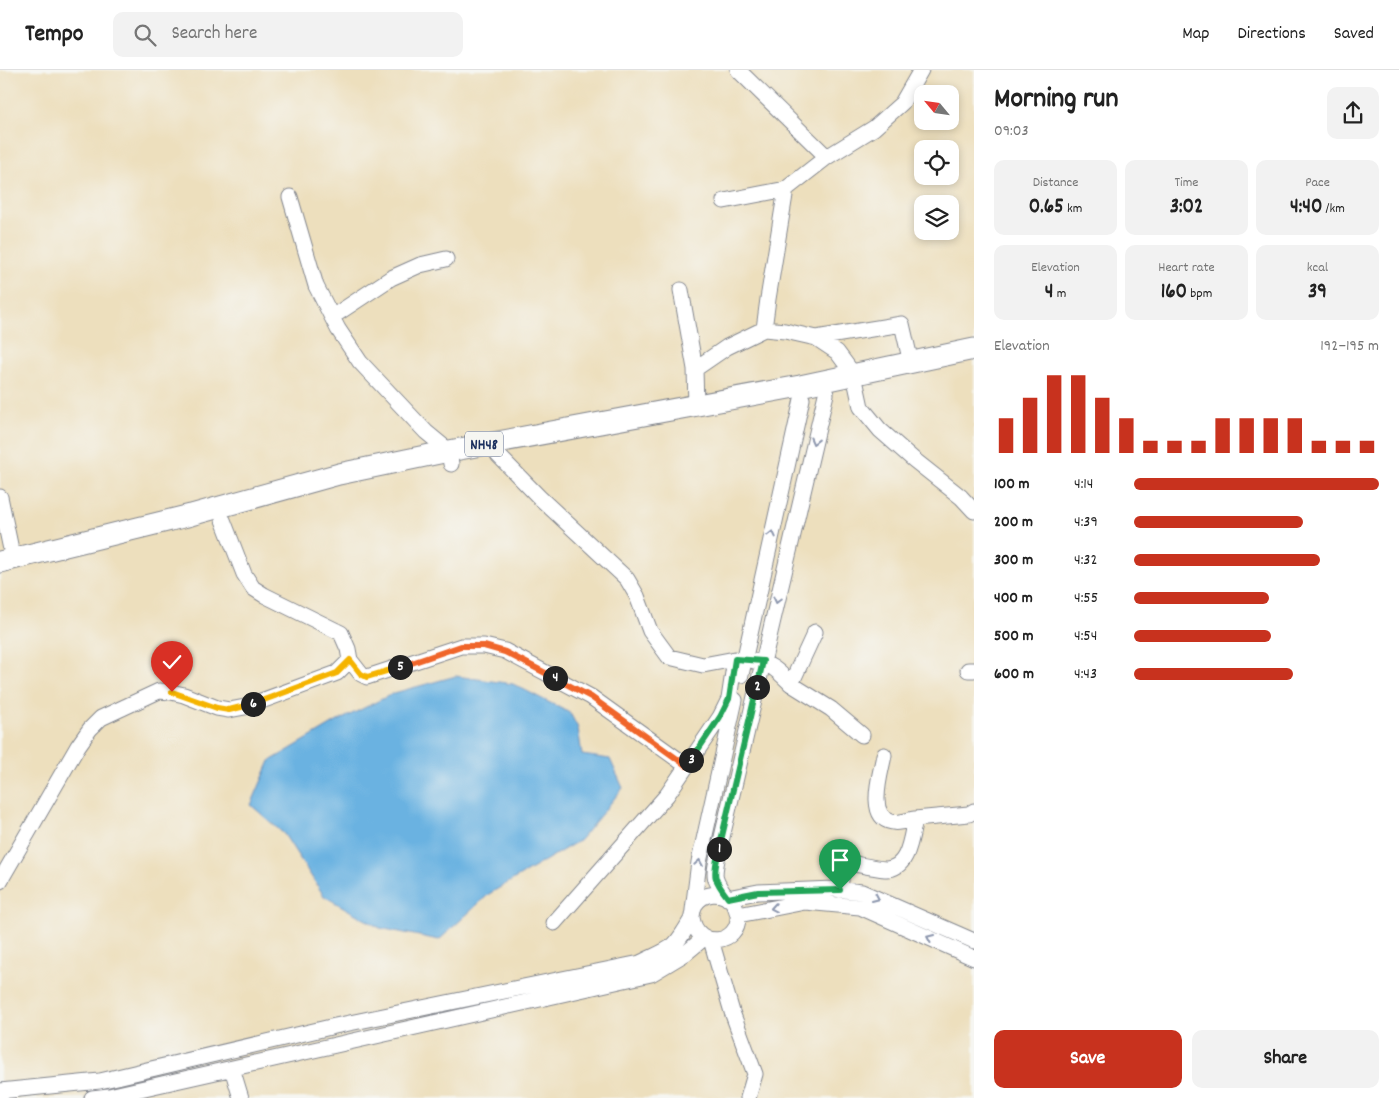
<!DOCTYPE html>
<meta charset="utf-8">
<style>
:root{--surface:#fff;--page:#f2f2f2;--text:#222;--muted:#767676;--line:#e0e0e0;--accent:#c8321e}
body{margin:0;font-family:Dekko,sans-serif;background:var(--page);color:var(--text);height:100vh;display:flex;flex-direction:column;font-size:19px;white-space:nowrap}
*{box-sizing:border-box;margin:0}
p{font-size:16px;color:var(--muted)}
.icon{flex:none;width:28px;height:28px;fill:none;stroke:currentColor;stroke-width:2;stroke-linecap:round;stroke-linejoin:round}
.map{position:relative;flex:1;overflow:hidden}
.sheet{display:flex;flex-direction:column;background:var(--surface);width:425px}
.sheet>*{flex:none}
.needle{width:32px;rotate:299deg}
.controls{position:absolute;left:914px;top:15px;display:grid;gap:10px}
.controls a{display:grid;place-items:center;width:45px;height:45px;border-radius:10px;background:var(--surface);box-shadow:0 2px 8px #0003;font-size:25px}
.pin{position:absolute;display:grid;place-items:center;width:42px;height:42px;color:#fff;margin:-51px -21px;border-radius:50% 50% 50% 0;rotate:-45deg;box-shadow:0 0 5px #0007}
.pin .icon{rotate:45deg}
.km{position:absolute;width:25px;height:25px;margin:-12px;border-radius:50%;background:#222;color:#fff;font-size:14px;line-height:25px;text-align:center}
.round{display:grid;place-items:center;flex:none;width:52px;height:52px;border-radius:10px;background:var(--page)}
.head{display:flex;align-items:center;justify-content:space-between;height:85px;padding:0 20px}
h1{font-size:28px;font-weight:700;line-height:38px}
.metrics{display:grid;grid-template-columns:repeat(3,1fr);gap:8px;height:85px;padding:5px 20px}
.metrics div{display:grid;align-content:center;border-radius:10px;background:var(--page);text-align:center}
.metrics b{font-size:21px;font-weight:700}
.metrics small{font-size:14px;font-weight:400}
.metrics p{font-size:14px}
.chart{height:140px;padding:10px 20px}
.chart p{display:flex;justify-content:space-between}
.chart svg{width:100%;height:90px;margin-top:5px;stroke:var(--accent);stroke-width:6}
.button{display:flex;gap:10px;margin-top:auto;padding:10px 20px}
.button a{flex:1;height:58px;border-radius:10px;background:var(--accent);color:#fff;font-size:20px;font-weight:700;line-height:58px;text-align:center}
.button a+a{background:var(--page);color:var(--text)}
ul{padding:0 20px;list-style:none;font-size:16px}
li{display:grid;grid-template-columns:80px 60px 1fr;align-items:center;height:38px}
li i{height:12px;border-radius:6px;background:var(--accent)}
header{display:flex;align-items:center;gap:30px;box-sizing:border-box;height:70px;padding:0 25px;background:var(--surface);border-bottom:1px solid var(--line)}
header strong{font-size:24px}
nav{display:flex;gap:28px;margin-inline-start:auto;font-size:18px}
.search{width:350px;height:45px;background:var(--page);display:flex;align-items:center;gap:12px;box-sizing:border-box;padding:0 18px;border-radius:10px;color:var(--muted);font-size:19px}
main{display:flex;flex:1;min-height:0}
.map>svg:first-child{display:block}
.water{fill:#6ab2e1;stroke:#4270a0}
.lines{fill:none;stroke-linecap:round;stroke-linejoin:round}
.minor-casing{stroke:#84878e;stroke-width:17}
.highway-casing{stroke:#84878e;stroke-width:23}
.minor{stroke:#fff;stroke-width:15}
.highway{stroke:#fff;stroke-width:21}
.oneway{stroke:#8d97ae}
.split-1-casing{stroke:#fff;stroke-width:10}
.split-2-casing{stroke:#fff;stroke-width:10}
.split-3-casing{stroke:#fff;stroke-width:10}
.split-4-casing{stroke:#fff;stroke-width:10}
.split-5-casing{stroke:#fff;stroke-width:10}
.split-6-casing{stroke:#fff;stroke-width:10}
.split-7-casing{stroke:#fff;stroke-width:10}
.split-1{stroke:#22a559;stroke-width:6}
.split-2{stroke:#22a559;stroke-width:6}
.split-3{stroke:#22a559;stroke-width:6}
.split-4{stroke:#f0652b;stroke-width:6}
.split-5{stroke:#f0652b;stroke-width:6}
.split-6{stroke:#f5b400;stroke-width:6}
.split-7{stroke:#f5b400;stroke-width:6}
.labels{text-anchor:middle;stroke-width:5;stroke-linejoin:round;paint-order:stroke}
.shield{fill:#f6f6f2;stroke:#5d6b8a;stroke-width:1}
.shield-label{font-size:15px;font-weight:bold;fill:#1b2f5e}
</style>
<header>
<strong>Tempo</strong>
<div class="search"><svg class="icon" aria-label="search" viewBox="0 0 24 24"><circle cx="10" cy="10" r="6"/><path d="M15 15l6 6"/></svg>Search here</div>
<nav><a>Map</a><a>Directions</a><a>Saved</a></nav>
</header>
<main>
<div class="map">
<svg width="974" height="1028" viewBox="0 0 974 1028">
<rect width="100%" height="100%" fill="#f6f6f2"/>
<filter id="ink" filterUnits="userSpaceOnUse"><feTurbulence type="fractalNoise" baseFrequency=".02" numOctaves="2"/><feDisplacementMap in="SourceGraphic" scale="10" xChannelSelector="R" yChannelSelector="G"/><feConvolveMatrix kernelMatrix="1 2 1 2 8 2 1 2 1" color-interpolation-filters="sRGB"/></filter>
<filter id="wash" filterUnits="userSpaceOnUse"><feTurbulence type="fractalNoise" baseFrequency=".0096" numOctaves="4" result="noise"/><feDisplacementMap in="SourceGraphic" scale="20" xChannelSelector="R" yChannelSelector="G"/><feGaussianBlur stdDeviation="1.12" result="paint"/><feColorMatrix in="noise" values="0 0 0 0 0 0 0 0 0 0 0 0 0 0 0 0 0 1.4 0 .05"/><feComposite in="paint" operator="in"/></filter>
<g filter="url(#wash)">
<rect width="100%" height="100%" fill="#eddfbd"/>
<path class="water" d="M456,606l57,8 57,29 8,15 4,27 28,4 13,29 -43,52 -91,54 -50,46 -59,-12 -56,-32 -40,-62 -33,-29 19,-44 66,-39 58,-29z"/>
</g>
<g filter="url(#ink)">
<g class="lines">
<g class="minor-casing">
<path id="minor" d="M738,0l89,87 -41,32 -18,110 -4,30 21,2 31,7 21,14 17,23 7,32 19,23 33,29 48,38 13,14
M827,87l47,-29 28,-25 19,-33
M290,127l26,89 22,43 22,33 66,70 23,19 2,13
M724,131l62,-12
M681,220l14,79
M332,247l59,-39 29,-13 26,-6
M816,268l86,-14 9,39
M826,324l-107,456c-5,26 -8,26 8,48l31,-6 76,-3 28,3 112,49
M696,335l-1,-36 32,-22 37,-18
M498,385l41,42 88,82 10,17 13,35 19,26 34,8 32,-6 -6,40 -9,18 -53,78 -113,128
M0,427l13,62
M350,590l11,14 6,3 94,-31h23l21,5 86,46 96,69
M754,591c16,1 26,12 37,23l24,-52
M968,600h6
M741,605l61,-276
M791,614l40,25 31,26
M884,685c-3,18 -18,62 8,67 6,2 16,-2 23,-3
M0,811l78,-135 12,-17 11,-11 58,-27 12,1 13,3 33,13 12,2 16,-3 92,-34 13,-13 -2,-11 -7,-16 -77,-38 -11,-7 -9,-14 -21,-54
M840,820c1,-10 1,-21 9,-27 12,2 24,5 36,6 24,1 26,-33 30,-50l54,-5 5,-3
M693,840l6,-48 36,-162
M738,845l67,-13 55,5 114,51
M711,870l21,72 23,62 -7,24
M229,999l5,6 7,23
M0,1021l100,-10 235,-55 305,-63c9,-5 26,-11 34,-18 6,-6 13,-18 17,-25 2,-5 1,-10 4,-15 8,-13 26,-14 37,-4 3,4 5,9 6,14 2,30 -41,35 -46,3
M92,1028l17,-2 542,-122 35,-21 18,-15"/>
</g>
<g class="highway-casing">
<path id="highway" d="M0,492l191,-47 148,-41 110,-23 351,-65 174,-37"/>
</g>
<use href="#minor" class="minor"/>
<use href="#highway" class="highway"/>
</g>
<defs><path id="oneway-chevron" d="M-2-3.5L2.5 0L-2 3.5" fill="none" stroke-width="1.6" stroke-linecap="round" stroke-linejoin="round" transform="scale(1.25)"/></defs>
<g class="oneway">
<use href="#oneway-chevron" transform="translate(814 371) rotate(104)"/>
<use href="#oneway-chevron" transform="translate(772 464) rotate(-77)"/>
<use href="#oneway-chevron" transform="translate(777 530) rotate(103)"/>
<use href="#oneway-chevron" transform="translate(699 793) rotate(-80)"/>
<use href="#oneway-chevron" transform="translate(876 828) rotate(24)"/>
<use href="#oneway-chevron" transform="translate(774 838) rotate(170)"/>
<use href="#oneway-chevron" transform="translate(930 868) rotate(-156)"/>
</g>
</g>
<g class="lines" filter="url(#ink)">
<g class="split-1-casing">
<path id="split-1" d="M719,779c-5,26 -8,27 9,49l30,-6 82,-2"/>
</g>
<g class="split-2-casing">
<path id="split-2" d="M719,779l38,-162"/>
</g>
<g class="split-3-casing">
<path id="split-3" d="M691,690l29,-43 9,-18 6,-40 28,2 -6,26"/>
</g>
<g class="split-4-casing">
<path id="split-4" d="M555,608l36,19 96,69 4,-6"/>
</g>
<g class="split-5-casing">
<path id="split-5" d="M400,597l61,-21h23l21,6 50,26"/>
</g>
<g class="split-6-casing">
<path id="split-6" d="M253,634l84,-31 13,-13 11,14 6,3 33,-10"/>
</g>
<g class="split-7-casing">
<path id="split-7" d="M172,622l45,16 12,2 24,-6"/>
</g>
<use href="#split-1" class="split-1"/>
<use href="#split-2" class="split-2"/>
<use href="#split-3" class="split-3"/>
<use href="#split-4" class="split-4"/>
<use href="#split-5" class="split-5"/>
<use href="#split-6" class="split-6"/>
<use href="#split-7" class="split-7"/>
</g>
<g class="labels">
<rect class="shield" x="465" y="361.5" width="38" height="25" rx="4"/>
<g class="shield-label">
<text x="484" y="379">NH48</text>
</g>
</g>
</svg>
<div class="controls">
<a><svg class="needle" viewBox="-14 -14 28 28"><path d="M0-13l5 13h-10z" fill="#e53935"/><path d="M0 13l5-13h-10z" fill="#767676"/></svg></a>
<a><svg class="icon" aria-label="locate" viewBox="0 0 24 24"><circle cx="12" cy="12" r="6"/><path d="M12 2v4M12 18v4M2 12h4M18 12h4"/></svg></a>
<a><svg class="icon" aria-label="layers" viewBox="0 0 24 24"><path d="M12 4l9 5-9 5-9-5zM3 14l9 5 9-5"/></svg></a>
</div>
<div class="pin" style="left:840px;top:820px;background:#1e9e55"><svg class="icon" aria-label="arrive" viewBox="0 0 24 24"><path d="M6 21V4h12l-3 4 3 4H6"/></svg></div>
<div class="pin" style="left:172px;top:622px;background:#d93025"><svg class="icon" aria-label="check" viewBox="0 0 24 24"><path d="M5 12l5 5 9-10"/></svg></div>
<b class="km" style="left:719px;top:779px">1</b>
<b class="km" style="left:757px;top:617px">2</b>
<b class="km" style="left:691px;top:690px">3</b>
<b class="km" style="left:555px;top:608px">4</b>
<b class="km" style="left:400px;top:597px">5</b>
<b class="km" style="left:253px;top:634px">6</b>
</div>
<section class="sheet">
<div class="head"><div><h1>Morning run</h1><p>09:03</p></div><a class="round"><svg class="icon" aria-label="share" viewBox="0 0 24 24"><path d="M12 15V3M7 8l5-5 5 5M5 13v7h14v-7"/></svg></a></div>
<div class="metrics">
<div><p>Distance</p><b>0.65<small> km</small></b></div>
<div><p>Time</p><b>3:02</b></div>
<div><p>Pace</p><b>4:40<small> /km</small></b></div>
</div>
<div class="metrics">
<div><p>Elevation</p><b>4<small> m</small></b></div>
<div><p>Heart rate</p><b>160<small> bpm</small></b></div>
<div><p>kcal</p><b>39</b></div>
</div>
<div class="chart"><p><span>Elevation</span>192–195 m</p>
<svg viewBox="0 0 160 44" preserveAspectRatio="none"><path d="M5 44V27M15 44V17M25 44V6M35 44V6M45 44V17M55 44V27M65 44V38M75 44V38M85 44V38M95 44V27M105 44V27M115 44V27M125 44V27M135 44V38M145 44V38M155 44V38"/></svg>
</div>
<ul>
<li><b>100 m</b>4:14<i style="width:100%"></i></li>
<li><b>200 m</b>4:39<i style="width:69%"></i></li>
<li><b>300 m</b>4:32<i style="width:76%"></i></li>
<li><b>400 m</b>4:55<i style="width:55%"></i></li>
<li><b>500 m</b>4:54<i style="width:56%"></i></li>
<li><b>600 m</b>4:43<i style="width:65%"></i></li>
</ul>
<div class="button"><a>Save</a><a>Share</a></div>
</section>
</main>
